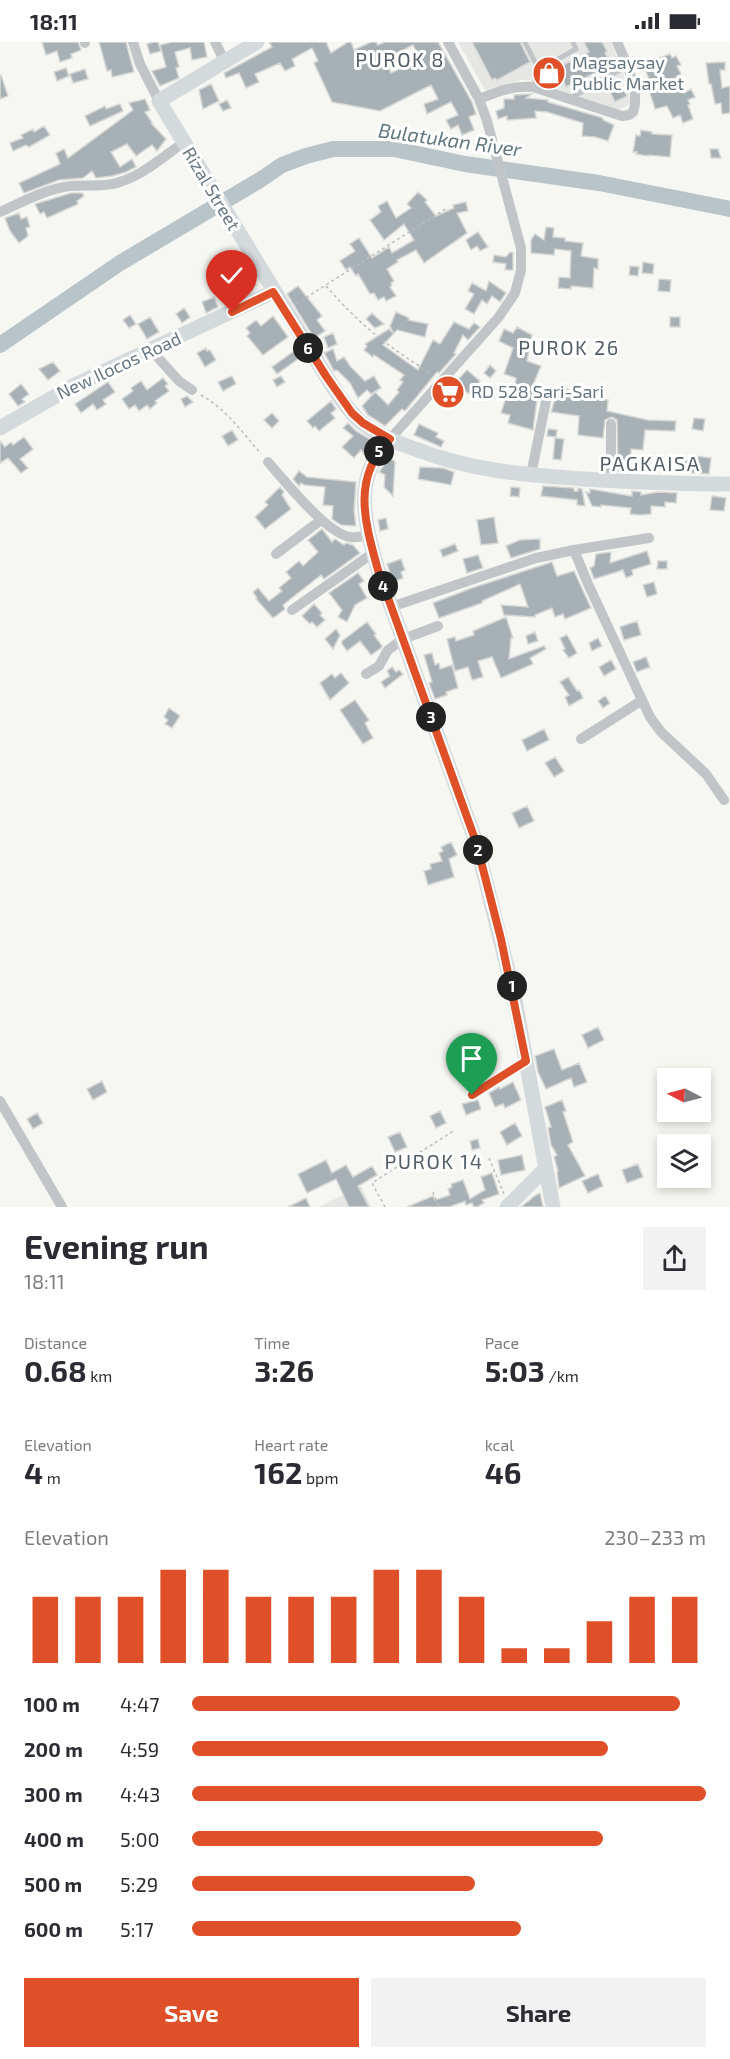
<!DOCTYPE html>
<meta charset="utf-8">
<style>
:root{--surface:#fff;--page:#f2f2f3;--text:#2b2b33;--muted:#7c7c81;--accent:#df5029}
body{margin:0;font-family:"Exo 2",sans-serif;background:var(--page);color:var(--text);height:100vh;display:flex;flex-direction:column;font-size:22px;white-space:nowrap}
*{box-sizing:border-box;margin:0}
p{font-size:20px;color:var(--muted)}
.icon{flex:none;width:33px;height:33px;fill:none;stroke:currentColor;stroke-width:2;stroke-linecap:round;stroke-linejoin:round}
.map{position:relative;height:1165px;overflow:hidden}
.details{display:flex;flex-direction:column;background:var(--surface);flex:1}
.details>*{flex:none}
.needle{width:39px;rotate:276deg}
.controls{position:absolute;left:657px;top:1026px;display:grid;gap:12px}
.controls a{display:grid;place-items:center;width:54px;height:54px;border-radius:0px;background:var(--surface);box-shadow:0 3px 9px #0003;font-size:30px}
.pin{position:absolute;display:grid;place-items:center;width:51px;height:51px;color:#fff;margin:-62px -26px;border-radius:50% 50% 50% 0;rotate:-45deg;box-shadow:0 0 6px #0007}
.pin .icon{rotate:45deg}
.km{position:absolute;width:30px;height:30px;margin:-15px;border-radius:50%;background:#222;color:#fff;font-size:16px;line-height:30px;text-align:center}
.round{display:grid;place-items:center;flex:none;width:63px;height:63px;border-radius:0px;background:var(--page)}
.overview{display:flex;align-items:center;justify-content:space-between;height:102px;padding:0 24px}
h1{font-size:33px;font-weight:700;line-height:45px}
.figures{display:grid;grid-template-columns:repeat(3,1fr);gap:9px;height:102px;padding:6px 24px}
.figures div{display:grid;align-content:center}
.figures b{font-size:30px;font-weight:700}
.figures small{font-size:16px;font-weight:400}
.figures p{font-size:16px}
.chart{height:168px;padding:12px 24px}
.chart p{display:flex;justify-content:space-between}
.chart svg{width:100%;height:108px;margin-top:6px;stroke:var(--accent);stroke-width:6}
.primary-button{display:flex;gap:12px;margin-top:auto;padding:12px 24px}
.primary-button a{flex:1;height:69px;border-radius:0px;background:var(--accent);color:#fff;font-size:24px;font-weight:700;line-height:69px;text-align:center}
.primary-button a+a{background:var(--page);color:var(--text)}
ul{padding:0 24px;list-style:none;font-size:20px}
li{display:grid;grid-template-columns:96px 72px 1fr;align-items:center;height:45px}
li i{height:15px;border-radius:8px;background:var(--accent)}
.status{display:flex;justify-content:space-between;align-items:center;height:42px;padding:0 30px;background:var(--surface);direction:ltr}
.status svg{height:16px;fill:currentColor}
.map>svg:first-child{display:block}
.built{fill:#e6e7e5}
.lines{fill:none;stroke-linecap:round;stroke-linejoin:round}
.river{stroke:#b8c4c8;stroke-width:16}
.building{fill:#a7b0b4;stroke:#d7d7d5;stroke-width:1.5;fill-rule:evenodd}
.path{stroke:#bbbdbf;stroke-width:1.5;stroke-dasharray:3 3;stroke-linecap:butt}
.lane{stroke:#c1c5c8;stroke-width:5}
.street{stroke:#c1c5c8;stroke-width:10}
.secondary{stroke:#d4d9dc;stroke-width:15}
.route-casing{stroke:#fff;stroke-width:12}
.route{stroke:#df5029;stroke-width:8}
.labels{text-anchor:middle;stroke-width:6;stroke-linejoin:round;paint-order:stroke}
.poi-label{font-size:18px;fill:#657682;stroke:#fff;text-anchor:start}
.street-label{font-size:18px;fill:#657682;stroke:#fff}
.neighbourhood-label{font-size:20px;letter-spacing:1.5px;fill:#535f68;stroke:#fff}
.water-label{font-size:20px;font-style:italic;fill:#61777f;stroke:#fff}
</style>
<div class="status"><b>18:11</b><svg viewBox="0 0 49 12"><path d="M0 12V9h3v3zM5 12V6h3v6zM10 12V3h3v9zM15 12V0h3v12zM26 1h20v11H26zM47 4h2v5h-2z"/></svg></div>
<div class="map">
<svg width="730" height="1165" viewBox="0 0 730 1165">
<rect width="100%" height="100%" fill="#f6f6f2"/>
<path class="built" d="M458,0h153l10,23 10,38 -12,7 -88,-30h-10l-36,10z
M361,1144l10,21h-52z"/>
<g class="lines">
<path class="river" d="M0,303l120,-82 140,-83 22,-15 24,-9 27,-7h61l71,15 134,19 131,26"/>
</g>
<path class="building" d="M42,0h36l3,8 -10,4 1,4 -12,4 -3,-11 -11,4z
M99,0h27l8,30 -22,5 -1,-7 -4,1z
M153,0h5l3,9 -11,3 -3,-10z
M172,0h32l3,15 -15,3 -2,-12 -15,4 4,15 -3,1 3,10 -19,8 -8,-15 14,-4 -6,-22z
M269,0h57l5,11 17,-11h3l3,8 17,-8h5l2,3 7,-3h53l34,60 4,12 -7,3 5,13 -12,5 -4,-10 -7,4 -5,-9 12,-5 -7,-13 -24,12 -3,-10 14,-5 -7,-14 -51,26 -48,-9 -18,-39 4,-2 -6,-13 -20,11 3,7 -10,5 -5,-8 -25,11 4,8 -13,6 -7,-15 -13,5 -2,-5 48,-26zM413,3l7,14 -29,14 -6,-14z
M472,0h48l10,20 -33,18 -2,-2 -3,2z
M584,0h18l5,9 -2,2 6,12 -45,22 -3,-8 -10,5 -6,-11 42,-21z
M670,12l2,4 4,-2 5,9 -4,1 4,8 -5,3 8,16 7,-4 4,8 -7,3 2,4 -2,1 5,14 -10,4 -3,-8 -7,3 -6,-12 -12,3 -8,-25 3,-2 -7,-18z
M725,20v8h-5l2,18 8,-2v27l-8,1 -1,-11 -6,1 -4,-20h-2l-3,-21z
M66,26l3,8 -12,5 -3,-9z
M85,27l3,10 -15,4 -3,-9z
M1,33l7,21 -8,3v-23z
M617,36l10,18 -12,6 -9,-18z
M211,42l8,17 -16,8 -4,-19z
M532,52l-6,4 22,2v2l55,16v2l11,5 -6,16 -13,-4 -13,-1 1,-13 -36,-11 -12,-1 1,7 -29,2v-4l-9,3 -2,-8 8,-3v-9h10v-4z
M145,57l5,11 -5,2 7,10 -1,1 15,16 -9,12 -5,-6 -16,11 -9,-12 -16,8 9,15 12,-8 4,8 -10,5 -14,4 -16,2 -4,-7 -9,7 -24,2 -35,13 -5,-10 41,-19 -4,-11 8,-4 4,9 65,-48 -4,-7z
M227,58l4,8 -8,3 -4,-7z
M120,62l3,7 -33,15 -5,-10 20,-10 1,3z
M44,84l6,9 -21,12 -3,-2 -13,6 -3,-8 13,-5 -2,-3 12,-6 1,3z
M641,88l11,2v2l20,1 -2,22 -22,-2v1l-12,-2 1,-2h-4l3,-17 4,1z
M710,107h8l3,9h-10z
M418,150l9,8 -2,2 11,14 18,-8 -1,-3 13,-3 2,9 -11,2 10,20 -43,30 -8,-13 -19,10 1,2 -11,7 7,12 -3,2 1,2 -2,2 6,9 -10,5 -2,-4 -6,3 -4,-7 -4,1 -12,-20 -2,2 -6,-9 -4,3 -6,-9 15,-10 -5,-7 9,-6 13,20 17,-11 3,6 22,-13 -10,-16 -20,16 -14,-20 11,-8 -3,-6 9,-5 9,17 15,-10 -4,-4z
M71,151h11l2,3 -7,5 1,3 -31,14 -3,-6 -4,2 -5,-10z
M19,171l2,6 6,-2 3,10 -4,1 2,8 -9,7 -9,-12 -5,-13z
M546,185l8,1 -1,9 12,1v3l18,2 -2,13 17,3v10l-4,-1 -1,20 -22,-2v3l-13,-1 1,-11 11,1 1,-27 -16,-2 -1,6 -23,-2v-13l4,-6 9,6z
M478,190l10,15 -8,4 -3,-5 -6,4 -5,-10z
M510,210l3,1v17h-8l1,-6 -13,-2 1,-7 12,2z
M643,220l11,2 -1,10 -11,-1z
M630,224l9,1 -1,9 -9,-1z
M659,237l12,1 -1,12 -12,-1z
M489,239l17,12 -6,9 -8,-6 -5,8 -5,-4 -8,14 -9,-5 9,-15 -6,-3 4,-8 14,8z
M298,244l24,30 -5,4 8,11 -11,7 -27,-44z
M214,255l4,10 -12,6 -4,-11z
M184,266l6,9 -8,6 -6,-9z
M396,270l13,6 -1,2 20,4 -3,13 -28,-7 -14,15 35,25 15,-30 7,4 14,-22 15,7 5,-6 6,4 -12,13 -5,-5 -9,18 2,1 -17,19 -2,-1 -32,39 -3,-2 -17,17 -17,-11 -6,-9 13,-14 13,13 11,-13 -2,-2 6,-8 -3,-2 4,-5 -30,-20 -1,2 -9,-7 3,-4 -2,-2 24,-15 4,4 -3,-7z
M372,271l4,4 8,7 -9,4 -9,-9z
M130,273l6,9 -7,4 -6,-8z
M273,274l15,21 -25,18 -16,-19 3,-3 -4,-5 10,-8 5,6z
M150,275l9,15 -12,7 -9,-15z
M670,275h10v10h-10z
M517,285l15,8 -5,26 14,5 -9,21h3l-1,12h3l-4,31 -25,-7 2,-8 -9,-2 6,-19 7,1 2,-17 -12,-4 9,-26 -14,-7 5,-12 9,4z
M333,291l4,11 -9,4 -4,-11z
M206,306l1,3 3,-1 6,10 -11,7 -8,-14z
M297,307l5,7 -25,18 -5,-7z
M333,307l4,12 7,-4 6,9 15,15 9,-5 7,12 -10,6 -4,-4 -9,8 -8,-15 -13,-13 -3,1 -8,-15 -2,-3z
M53,320l7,9 -12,9 -9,-11z
M490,323l6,6 -6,7 -6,-5z
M467,328l13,11 -11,13 -5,-4 -12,14 -9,-9z
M232,334l4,8 -13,7 -5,-9z
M281,334l4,6 -8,5 -4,-7z
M163,336l5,6 -3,2 4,5 -14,10 2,2 -7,6 -3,-4 -8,6 -4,-6 -6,4 -7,-10 11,-8 -2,-3 10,-7 6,9z
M108,340l7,10 -12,8 3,4 -9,6 -4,-6 -12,9 -6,-9z
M21,342l8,10 -7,5 3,3 -7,4 -9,-12z
M559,344l13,5 1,-3 10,5 -1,3 26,4 -1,11 41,9 28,1 -1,10 -30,-1 -2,20 -12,-1v23l-13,-1 -1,-51 -5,-3 -7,3 -2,18 -25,-3 1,-19 -28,-4z
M187,354l6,6 -8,5 -4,-8z
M331,359l5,8 -5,4 4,5 -16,13 -4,-5 -2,2 -6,-7z
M272,371l7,8 -7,7 -8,-8z
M694,376l11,1 -2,12 -11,-2z
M348,381l8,8 19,11 -11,12 -3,-4 -7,8 -12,-11 11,-11 -10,-8z
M419,382l19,9 -2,4 8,4 -3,6 -27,-12z
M548,387l9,1 -1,7 -9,-1z
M232,388l6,10 -10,6 -6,-10z
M24,395l9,12 -13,10 8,9 -7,5 -13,-15 -8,5v-22l5,6 6,-5 2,3z
M555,396l9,1 -3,21 -8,-1z
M695,414l16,2 -2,16 -32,-2 2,-13 16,2z
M390,415l5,5 -2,34 -9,-9 1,-12 -6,-3z
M420,425l23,1 11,4 -3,13 -33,-6z
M299,429l8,6 49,5 -2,29 2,15 -15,-1 -9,-6 1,-13 -10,-1 2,-18 -21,-2 -3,-2 -2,3 -6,-7z
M543,444l31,2v3h4v-3l4,1 3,17 -8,-1v-5l-36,-4z
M280,445l4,5 -2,3 9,14 -26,20 -10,-12 13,-12 -3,-3z
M511,445l9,1 -1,9 -9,-1z
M590,447l42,7v-5l9,1v3l17,-3 19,1 -1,10 -11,-1v5l-14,-1v8l-11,1 -10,-1 1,-6 -30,-3v2l-9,-1 -6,-14 4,1z
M712,454l14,2 -2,13 -14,-1z
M494,475l4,26 -17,2 -4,-25z
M386,476l2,11 -8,2 -2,-11z
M322,487l10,13 3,-3 9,6 2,-2 7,2 7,8 -36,26 -3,-4 -38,30 2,4 -12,9 -17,-19 1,-1 -4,-6 5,-4 11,13 13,-10 -3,-3 12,-10 -5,-6 13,-11 4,5 15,-14 -10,-12z
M540,497v10l-29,9 -5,-12 14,-6z
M455,502l3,7 -15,6 -3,-7z
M647,509l4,13 -19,6 1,5 -7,3 -3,-8 -29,9 -4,-11 4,-2 2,-12 15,-2 -1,11z
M478,513l5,13 -16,5 -4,-14z
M401,517l4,11 -4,2 2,6 -10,4 -6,-18z
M658,519h9v8h-10z
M552,520l5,14 17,-5 17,37 -26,11 -2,-5 -8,3 -3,-9 -17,7v2l-31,-2 -3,-10 27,2 -8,-23 -38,17v2l-43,15 -6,-15 39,-15z
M358,531l6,8 -5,3 8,14 -12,7 -8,17 -9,-5 4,-7 -13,-17z
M654,540l3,12 -10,3 -4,-12z
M314,562l8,9 -2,2 5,5 -8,7 -5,-5 -2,2 -8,-8z
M506,575l7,21h-2l-2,21 35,-13 2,3 -16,9 3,6 -32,14 -9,-21 -14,4 5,16 -11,3 -4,-13 -13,4 -8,-32 8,-2 1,4 18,-6 -1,-4z
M637,579l4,14 -17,5 -4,-13z
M367,580l9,12 -2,1 8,11 -1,2 -10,7 -11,-14 -13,10 -5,-7v-3z
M336,587l4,6 -7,14 -8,-10z
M535,590l3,9 -10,3 -2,-8z
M567,593l10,18 -8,5 -6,-8 2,-1 -5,-11z
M598,596l4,8 -10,5 -3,-8z
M432,611l3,12 4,-2 1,6 12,-4 6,23 -12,4 1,3 -12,4 -6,-16 3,-1 -8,-27z
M646,615l4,10 -13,5 -4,-10z
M611,618l5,9 -12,7 -5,-9z
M392,625l4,5 3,-2 4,4 -18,14 -4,-6 9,-6 -3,-5z
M341,631l8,10 -19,17 -10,-17 12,-9 3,4z
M568,635l9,14 2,-1 4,8 -14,8 -4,-9 4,-2 -9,-13z
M605,654l5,7 -7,5 -5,-7z
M355,658l14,20 -4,3 8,15 -10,6 -23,-34z
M169,666l11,8 -8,12 -7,-4 3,-4 -4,-3z
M544,687l5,11 -22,11 -5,-11z
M555,715l9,14 -10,6 -9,-14z
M527,764l7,15 -15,7 -7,-15z
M451,800l6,13 -8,4 5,18 -26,8 -4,-14 7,-2 -1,-5 12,-3 -3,-8 4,-2 -2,-4z
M598,985l6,13 -16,8 -6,-13z
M554,1007l8,21 17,-7 8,19 -13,5 -3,-9 -25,11 -8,-17 -3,-16z
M102,1039l5,11 -14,8 -6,-11z
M513,1040l8,18 -16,8 -2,-4 -8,3 -6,-14 10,-6 1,2z
M478,1058l3,9 -15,6 -4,-11z
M562,1058l4,11 -3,1 10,30 -5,3 17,31 -26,12 -2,-16 1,-1 -4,-14 3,-2 -6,-10 -3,-17 3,-1 -6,-20z
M440,1069l6,12 -10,5 -6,-12z
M37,1071l6,10 -10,6 -6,-10z
M515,1081l7,13 -15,9 -7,-13z
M400,1090l7,15 -12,5 -7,-15z
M478,1097l2,9 -8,2 -2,-9z
M522,1113l3,15 -24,5 -3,-15z
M326,1118l6,13 14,-8 7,12 19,-11 5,9 -19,11 11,21h-20l-13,-28 -29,14 -9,-19z
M638,1122l5,13 -16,6 -5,-13z
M492,1131l7,21 -17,6 2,3 -7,4h-3l-2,-4 -6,2 -1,-3 1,-1 -17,6h-42l26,-11 2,4 15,-5 -2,-6 4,-2 -1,-3 12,-4 7,19 15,-9 -4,-13z
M598,1132l5,12 -15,7 -6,-12z
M540,1151l3,14h-22l15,-12z
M306,1156l4,9h-22z"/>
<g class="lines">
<path class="path" d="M326,244c34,39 62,61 106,88
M296,262l151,-96
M201,353c25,14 42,38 60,59
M489,1116l15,36
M433,1150l6,15
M385,1165l-13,-24 83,-53"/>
<path class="lane" d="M525,0l14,28
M533,45l6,-17 37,-21 -3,-7
M571,56l56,-32"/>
<path class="street" d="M85,0v1
M133,0l7,22 19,37
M215,0l9,18
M479,57c18,-7 34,-14 54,-12l89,29 7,-1 4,-3c8,-19 -8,-52 -16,-70
M0,170c22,-10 46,-23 70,-26 17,-2 33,2 50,-4 24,-8 43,-25 63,-39
M151,308l28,31 13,9
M611,382v57
M390,397l108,-121 17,-25 6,-23v-22l-34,-127 -8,-22 -31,-57
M268,420c17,19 58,71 82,75 6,1 13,-1 19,-2
M531,433l16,-79
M574,508l14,34 62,133 11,15 45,42 18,26
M276,512l45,-34
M391,565l145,-49 38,-8 75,-12
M292,568l81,-57
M366,632l13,-8 9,-16 15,-11 35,-13
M581,697l60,-38
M472,1053l54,-34
M0,1059l62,106"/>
<path class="secondary" d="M257,0l-98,59 167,275c11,17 21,34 36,47 16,12 35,20 53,26 57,22 110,26 169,30 49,3 98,5 146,5
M0,386l73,-42 200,-94
M390,397c-39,39 -25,84 -12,131l98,272 38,153 39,212
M507,1165l38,-38"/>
</g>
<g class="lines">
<g class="route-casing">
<path id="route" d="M232,270l41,-20 53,84 26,37 11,10 27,16c-39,39 -25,84 -12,131l98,272 25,97 25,122 -54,34"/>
</g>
<use href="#route" class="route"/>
</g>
<defs>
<g id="shop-disc" transform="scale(1.725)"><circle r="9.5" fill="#df5029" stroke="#fff"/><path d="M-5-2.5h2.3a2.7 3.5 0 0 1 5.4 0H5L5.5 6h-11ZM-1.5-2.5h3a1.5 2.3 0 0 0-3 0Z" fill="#fff"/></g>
<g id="supermarket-disc" transform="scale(1.725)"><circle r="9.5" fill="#df5029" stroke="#fff"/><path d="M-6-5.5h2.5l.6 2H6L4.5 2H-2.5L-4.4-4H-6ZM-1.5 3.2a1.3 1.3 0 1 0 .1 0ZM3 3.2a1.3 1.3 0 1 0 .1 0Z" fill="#fff"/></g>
</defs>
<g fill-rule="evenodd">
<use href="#shop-disc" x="549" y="31"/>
<use href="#supermarket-disc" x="448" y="350"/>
</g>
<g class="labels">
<g class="poi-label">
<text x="572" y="27">Magsaysay<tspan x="572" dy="21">Public Market</tspan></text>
<text x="471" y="356">RD 528 Sari-Sari</text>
</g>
<g class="street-label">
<text transform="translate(211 147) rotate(59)" y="6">Rizal Street</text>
<text transform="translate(119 324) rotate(-25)" y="6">New Ilocos Road</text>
</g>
<g class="neighbourhood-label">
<text x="400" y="25">PUROK 8</text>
<text x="569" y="313">PUROK 26</text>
<text x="650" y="429">PAGKAISA</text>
<text x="434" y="1127">PUROK 14</text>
</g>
<g class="water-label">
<text transform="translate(450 98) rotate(8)" y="7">Bulatukan River</text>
</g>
</g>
</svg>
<div class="controls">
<a><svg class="needle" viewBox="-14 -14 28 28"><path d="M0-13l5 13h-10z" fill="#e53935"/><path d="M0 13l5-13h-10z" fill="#7c7c81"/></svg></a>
<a><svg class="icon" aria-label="layers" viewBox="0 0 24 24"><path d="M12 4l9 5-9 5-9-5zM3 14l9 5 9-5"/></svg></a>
</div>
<div class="pin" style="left:472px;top:1053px;background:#1e9e55"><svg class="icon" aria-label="arrive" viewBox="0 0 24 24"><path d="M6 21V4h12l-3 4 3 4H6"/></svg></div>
<div class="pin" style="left:232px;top:270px;background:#d93025"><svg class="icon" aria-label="check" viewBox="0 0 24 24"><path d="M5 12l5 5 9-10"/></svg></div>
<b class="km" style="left:512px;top:944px">1</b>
<b class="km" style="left:478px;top:808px">2</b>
<b class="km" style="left:431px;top:675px">3</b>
<b class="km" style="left:383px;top:544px">4</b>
<b class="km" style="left:379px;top:409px">5</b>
<b class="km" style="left:308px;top:306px">6</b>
</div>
<section class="details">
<div class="overview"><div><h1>Evening run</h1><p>18:11</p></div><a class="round"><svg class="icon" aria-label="share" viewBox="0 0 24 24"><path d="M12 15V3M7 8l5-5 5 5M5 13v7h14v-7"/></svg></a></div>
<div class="figures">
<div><p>Distance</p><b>0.68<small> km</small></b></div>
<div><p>Time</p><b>3:26</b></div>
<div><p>Pace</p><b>5:03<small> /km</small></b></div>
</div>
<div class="figures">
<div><p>Elevation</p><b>4<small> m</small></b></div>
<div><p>Heart rate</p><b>162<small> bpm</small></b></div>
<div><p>kcal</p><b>46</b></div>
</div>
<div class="chart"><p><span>Elevation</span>230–233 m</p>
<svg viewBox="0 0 160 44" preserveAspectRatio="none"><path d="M5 44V17M15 44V17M25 44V17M35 44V6M45 44V6M55 44V17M65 44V17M75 44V17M85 44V6M95 44V6M105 44V17M115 44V38M125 44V38M135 44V27M145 44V17M155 44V17"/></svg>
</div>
<ul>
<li><b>100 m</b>4:47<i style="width:95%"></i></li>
<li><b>200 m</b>4:59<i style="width:81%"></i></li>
<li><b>300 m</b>4:43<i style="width:100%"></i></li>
<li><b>400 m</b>5:00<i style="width:80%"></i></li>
<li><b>500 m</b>5:29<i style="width:55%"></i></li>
<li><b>600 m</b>5:17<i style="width:64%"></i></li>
</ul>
<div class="primary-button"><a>Save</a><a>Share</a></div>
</section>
